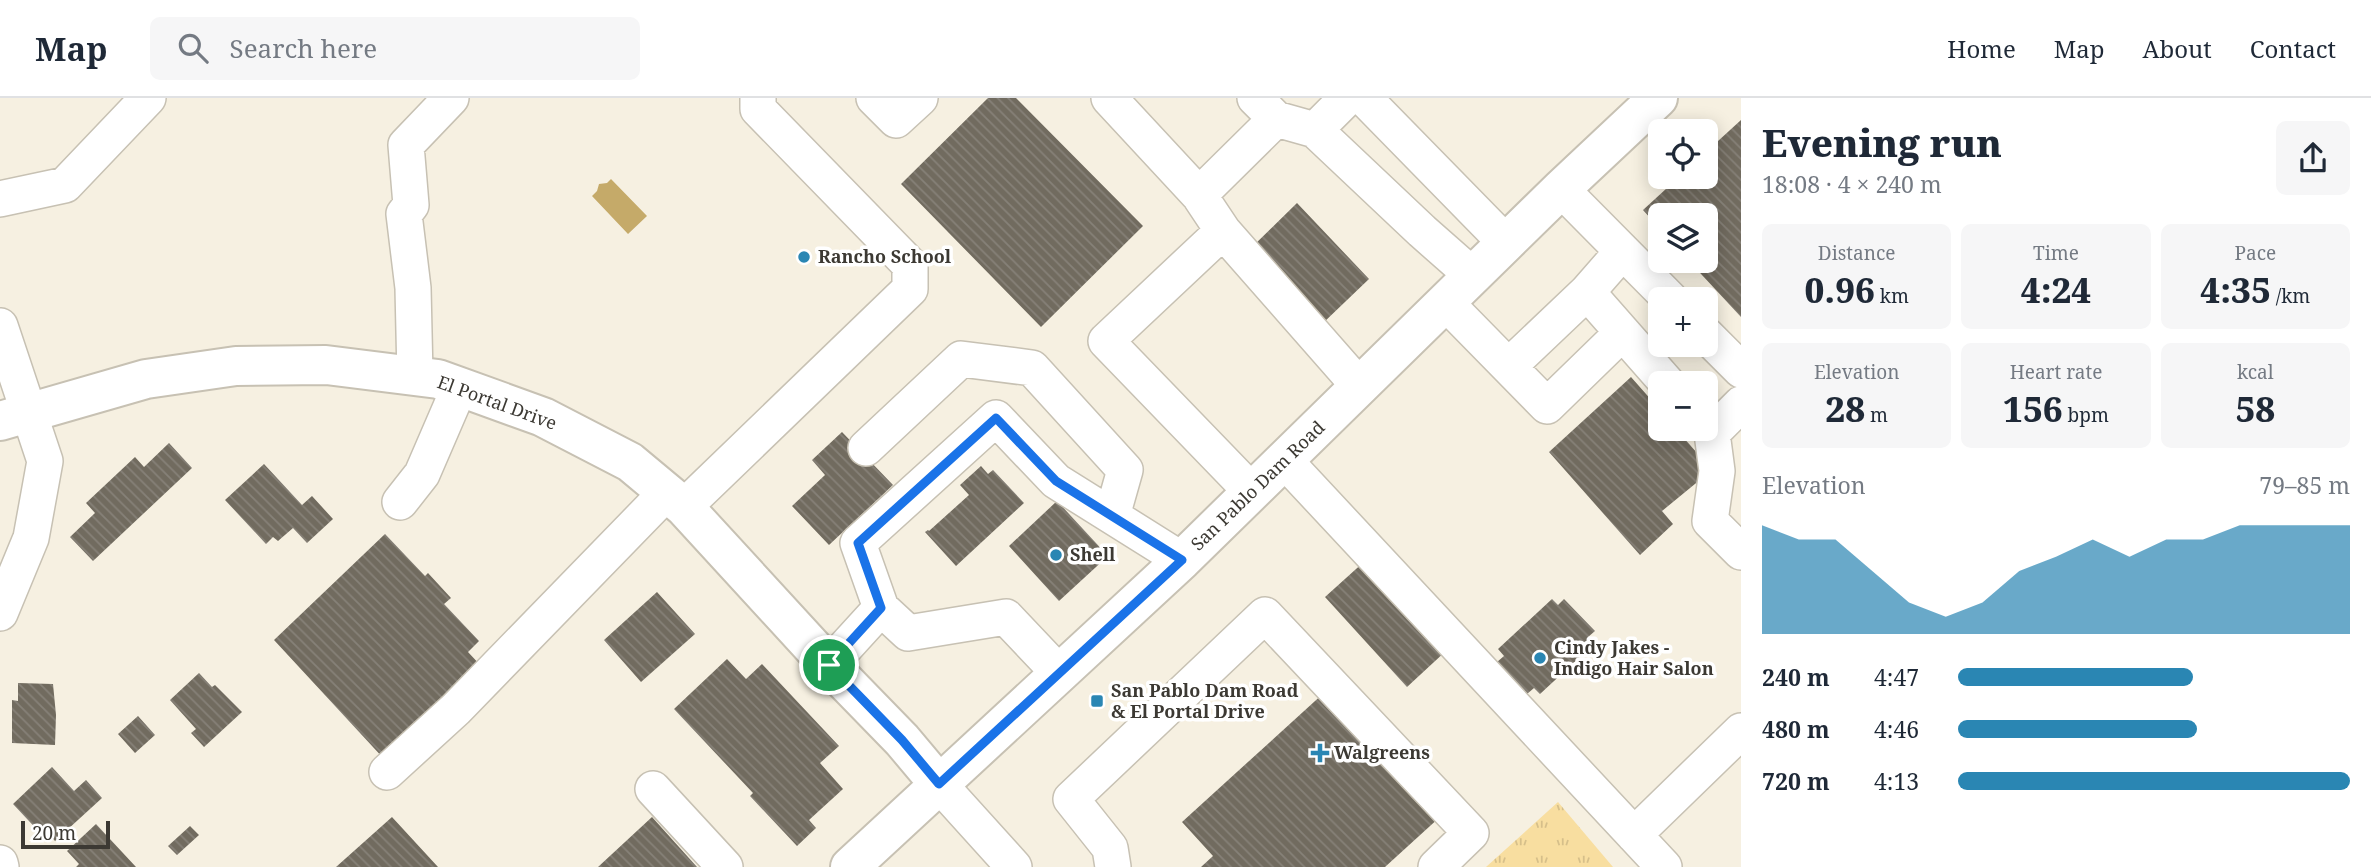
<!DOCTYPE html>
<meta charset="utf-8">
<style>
:root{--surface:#fff;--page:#f6f6f7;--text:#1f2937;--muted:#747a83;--line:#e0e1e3;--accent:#2a86b3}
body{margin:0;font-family:"Noto Serif",serif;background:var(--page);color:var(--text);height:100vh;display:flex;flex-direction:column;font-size:26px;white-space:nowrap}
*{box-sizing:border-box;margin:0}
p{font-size:23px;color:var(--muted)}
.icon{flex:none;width:38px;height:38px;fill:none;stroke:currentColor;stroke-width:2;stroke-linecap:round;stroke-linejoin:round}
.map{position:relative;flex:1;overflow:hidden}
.panel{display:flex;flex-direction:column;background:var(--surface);width:630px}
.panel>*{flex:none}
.controls{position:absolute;left:1648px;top:21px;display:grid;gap:14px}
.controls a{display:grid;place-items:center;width:70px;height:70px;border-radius:10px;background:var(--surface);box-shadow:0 4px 18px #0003;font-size:35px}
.scale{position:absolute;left:21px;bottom:18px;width:89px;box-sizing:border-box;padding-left:7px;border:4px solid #3c3933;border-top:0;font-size:19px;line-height:24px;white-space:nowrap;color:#3c3933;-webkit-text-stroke:5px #fff;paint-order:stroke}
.pin{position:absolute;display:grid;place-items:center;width:60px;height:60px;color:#fff;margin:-30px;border:4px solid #fff;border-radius:50%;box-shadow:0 2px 7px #0007}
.round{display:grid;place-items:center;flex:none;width:74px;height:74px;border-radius:10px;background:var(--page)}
.summary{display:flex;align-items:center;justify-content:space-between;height:119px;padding:0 21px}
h1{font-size:38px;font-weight:800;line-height:52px}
.metrics{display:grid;grid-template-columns:repeat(3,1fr);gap:10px;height:119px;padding:7px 21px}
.metrics div{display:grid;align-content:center;border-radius:10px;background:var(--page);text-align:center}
.metrics b{font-size:35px;font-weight:800}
.metrics small{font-size:19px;font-weight:400}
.metrics p{font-size:19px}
.chart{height:196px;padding:14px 21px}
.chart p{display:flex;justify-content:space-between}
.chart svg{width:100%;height:126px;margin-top:7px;fill:var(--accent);opacity:.7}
ul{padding:0 21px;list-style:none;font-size:23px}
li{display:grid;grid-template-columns:112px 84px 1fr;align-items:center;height:52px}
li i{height:18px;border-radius:9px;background:var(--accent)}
header{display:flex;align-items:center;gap:42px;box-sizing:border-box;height:98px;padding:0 35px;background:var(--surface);border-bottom:2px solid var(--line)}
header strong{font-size:33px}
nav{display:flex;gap:38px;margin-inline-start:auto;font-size:24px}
.search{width:490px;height:63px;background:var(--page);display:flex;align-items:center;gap:18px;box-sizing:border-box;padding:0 24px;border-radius:10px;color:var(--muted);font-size:26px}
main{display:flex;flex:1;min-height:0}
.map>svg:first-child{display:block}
.grass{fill:url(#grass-tufts)}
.water{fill:#c5aa69}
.building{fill:url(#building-back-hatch)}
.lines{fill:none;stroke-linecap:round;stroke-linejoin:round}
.minor-casing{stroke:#c7c1b3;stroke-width:38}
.major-casing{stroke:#c7c1b3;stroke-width:42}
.minor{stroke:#fff;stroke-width:35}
.major{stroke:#fff;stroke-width:38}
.route-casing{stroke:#fff;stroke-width:14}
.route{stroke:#1a73e8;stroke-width:9}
.poi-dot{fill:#2a86b3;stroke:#fff;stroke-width:2.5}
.labels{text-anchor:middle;stroke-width:7;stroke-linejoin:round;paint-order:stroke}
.poi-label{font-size:18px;font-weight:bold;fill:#3c3933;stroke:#fff;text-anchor:start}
.street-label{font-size:18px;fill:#3c3933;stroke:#fff}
</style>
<header>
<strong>Map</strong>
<div class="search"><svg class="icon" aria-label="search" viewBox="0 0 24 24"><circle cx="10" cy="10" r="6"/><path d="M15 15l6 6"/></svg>Search here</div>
<nav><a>Home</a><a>Map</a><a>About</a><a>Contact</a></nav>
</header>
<main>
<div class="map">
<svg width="1741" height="769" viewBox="0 0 1741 769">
<defs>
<pattern id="grass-tufts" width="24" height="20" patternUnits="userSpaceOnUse" patternTransform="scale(1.75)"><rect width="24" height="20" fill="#f8dea0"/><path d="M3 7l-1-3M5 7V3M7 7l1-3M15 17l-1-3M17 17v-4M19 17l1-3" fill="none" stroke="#d6bf8a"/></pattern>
<pattern id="building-back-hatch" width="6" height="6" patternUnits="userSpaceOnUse" patternTransform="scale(1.75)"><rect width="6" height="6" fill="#716b5f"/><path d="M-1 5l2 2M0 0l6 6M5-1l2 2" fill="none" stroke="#868178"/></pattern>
</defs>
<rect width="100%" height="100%" fill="#f6f0e1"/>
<path class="grass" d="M1558,704l55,65h-127z"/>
<path class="water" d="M611,81l36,37 -19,18 -36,-38 5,-5 2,-7 8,-1z"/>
<path class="building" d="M988,0h28l127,128 -102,101 -140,-143z
M1741,22v197l-52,-56h17v-46h-45v15l-18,-20 36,-33h27v-25z
M1297,105l72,76 -47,45 -72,-75z
M1631,279l30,34v18h15l36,41 -50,41 11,13 -33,31 -91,-103z
M842,334l51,53 -64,60 -37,-39 33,-31 -13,-15z
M169,345l23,25 -99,93 -23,-24 25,-24 -9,-10 49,-46 9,10z
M264,366l38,41 10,-9 21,23 -26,24 -14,-15 -15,13 -5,-4 -7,7 -41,-44z
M981,368l7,8 5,-4 31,33 -68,63 -31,-34 3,-2 1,1 40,-36 -9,-10z
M1057,403l51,55 -49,45 -50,-55z
M385,436l40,42 3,-3 23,25 -7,6 35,37 -11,11 14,15 -97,93 -111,-120z
M1366,462l81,90 -40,37 -82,-90z
M657,494l38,42 -54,48 -37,-42z
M1552,501l6,6 6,-6 31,32 -7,6 6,7 -54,50 -6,-6 -7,6 -30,-32 7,-6 -6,-7z
M727,561l19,20 16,-15 77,82 -19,17 23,26 -34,31 7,8 -19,18 -47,-50 3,-3 -79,-84z
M199,575l13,14 3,-2 27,27 -38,35 -13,-14 5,-4 -26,-29z
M18,585l35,1 3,31 -1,30 -43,-2v-43l6,1z
M1326,593l115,125 -56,51h-184l12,-11 -31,-34z
M138,618l17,19 -20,18 -17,-19z
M52,669l22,24 12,-11 16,18 -47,43 -7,-8 -4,4 -31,-33z
M392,719l46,50h-102z
M652,719l45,50h-99z
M96,726l40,43h-60l3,-3 -12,-13z
M190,728l9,9 -22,20 -9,-9z"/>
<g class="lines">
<g class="minor-casing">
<path id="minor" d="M874,0l22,22 24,-22
M1109,0l90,97 24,36
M1255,0l21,21 39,11 107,101 51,45
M1364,0l142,145
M1315,32l32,-32
M1561,91l109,110
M1199,97l77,-76
M0,101l65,-14 83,-87
M1622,154l-35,40 80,91
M1446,205l101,103 74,-72
M0,228l45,135 -14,77 -31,75
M1706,237l35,35
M1509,268l78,-74
M415,278l-2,-88 -9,-74 7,-9 -5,-60 45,-47
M1706,328l6,7 29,-29
M1712,335l5,38 -7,50 31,31
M866,350l95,-89 71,9 93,102 -13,46
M1285,363l379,406
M1252,394l-146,-151 117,-110 137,156
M400,404l22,-28 38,-88
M684,409l226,-218v-24l-152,-156v-11
M881,510l-23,-65 138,-125 60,63 126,79
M829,567l52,-57 27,25 98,-16 54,57
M387,674l69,-63 211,-217
M939,686l75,83
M653,691l72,78
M1634,737l107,-104
M0,765l1,4
M1113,769l-3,-19 -39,-49 194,-184 206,218 -35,34"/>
</g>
<g class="major-casing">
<path id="major" d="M0,323l146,-42 90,-13 90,-1 112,14 105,38 87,45 54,45 145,158 73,75 37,44
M850,769l332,-307 379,-371 97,-91"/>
</g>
<use href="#minor" class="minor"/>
<use href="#major" class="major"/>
</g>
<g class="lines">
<g class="route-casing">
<path id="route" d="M996,320l60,63 126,79 -243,224 -37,-44 -73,-75 52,-57 -23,-65z"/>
</g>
<use href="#route" class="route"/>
</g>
<g class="poi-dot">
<circle cx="804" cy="159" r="7"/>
<circle cx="1056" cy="457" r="7"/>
<circle cx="1540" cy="560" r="7"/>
<rect x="1090" y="596" width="14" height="14" rx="3.5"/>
<path d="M1316.5 644.5h7v7h7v7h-7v7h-7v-7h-7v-7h7z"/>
</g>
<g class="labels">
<g class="poi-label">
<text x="818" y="165">Rancho School</text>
<text x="1070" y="463">Shell</text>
<text x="1554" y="556">Cindy Jakes -<tspan x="1554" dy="21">Indigo Hair Salon</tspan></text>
<text x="1111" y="599">San Pablo Dam Road<tspan x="1111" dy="21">&amp; El Portal Drive</tspan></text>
<text x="1334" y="661">Walgreens</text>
</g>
<g class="street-label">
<text transform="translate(497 305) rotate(20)" y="6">El Portal Drive</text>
<text transform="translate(1258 388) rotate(-44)" y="6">San Pablo Dam Road</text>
</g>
</g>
</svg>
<div class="controls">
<a><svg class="icon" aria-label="locate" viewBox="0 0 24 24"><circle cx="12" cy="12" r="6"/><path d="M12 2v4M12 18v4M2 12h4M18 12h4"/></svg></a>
<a><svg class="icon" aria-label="layers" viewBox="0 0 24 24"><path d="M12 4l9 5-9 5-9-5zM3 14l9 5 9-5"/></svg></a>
<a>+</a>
<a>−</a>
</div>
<div class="scale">20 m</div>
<div class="pin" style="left:829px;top:567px;background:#1e9e55"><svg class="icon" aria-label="arrive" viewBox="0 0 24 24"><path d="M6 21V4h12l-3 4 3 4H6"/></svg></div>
</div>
<section class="panel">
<div class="summary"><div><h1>Evening run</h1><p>18:08 · 4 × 240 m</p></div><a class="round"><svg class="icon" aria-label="share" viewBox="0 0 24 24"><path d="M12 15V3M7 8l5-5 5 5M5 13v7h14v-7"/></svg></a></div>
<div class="metrics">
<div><p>Distance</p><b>0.96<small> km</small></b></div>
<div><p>Time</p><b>4:24</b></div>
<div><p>Pace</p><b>4:35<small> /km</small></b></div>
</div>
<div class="metrics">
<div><p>Elevation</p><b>28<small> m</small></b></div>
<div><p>Heart rate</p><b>156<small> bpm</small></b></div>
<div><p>kcal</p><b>58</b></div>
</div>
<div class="chart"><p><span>Elevation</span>79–85 m</p>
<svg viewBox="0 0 160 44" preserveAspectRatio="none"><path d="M0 44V6L10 11L20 11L30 22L40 33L50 38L60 33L70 22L80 17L90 11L100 17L110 11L120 11L130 6L140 6L150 6L160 6V44z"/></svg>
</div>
<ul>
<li><b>240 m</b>4:47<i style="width:60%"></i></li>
<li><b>480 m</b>4:46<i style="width:61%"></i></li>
<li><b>720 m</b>4:13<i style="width:100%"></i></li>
</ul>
</section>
</main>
